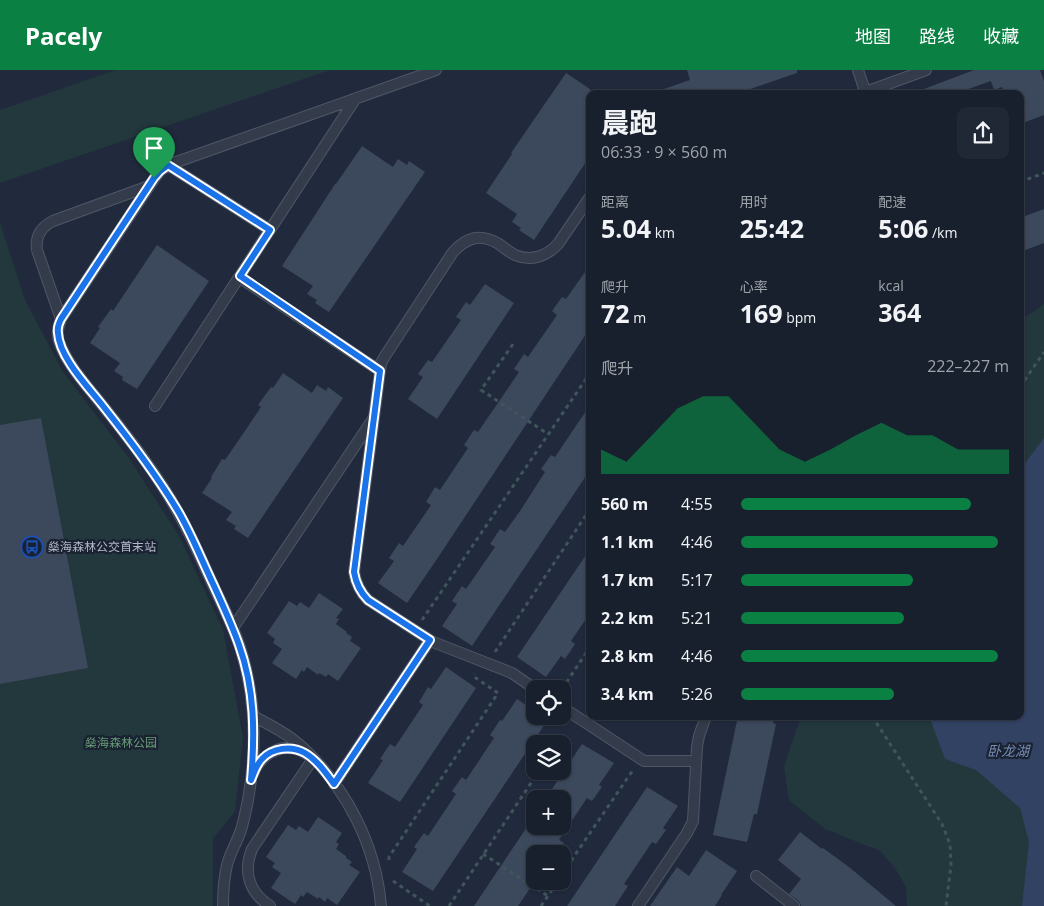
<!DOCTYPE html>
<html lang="zh">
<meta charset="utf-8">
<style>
:root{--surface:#18202d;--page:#212835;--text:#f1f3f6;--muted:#9fa3aa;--line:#363e49;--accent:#0b8043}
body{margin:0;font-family:"Open Sans","Noto Sans SC",sans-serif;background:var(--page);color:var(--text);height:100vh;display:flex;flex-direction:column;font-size:19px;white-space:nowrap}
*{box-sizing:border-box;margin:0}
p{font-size:16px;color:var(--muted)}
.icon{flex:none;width:28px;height:28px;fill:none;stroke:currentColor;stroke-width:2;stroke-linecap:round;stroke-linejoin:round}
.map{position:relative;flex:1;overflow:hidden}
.side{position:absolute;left:586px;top:20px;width:438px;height:630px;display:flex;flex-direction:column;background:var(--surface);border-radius:10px;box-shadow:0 1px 4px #0004,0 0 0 1px var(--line)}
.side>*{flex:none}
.fabs{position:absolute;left:526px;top:610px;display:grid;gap:10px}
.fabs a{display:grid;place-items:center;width:45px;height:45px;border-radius:10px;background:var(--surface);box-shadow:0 1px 4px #0004,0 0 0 1px var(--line);font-size:25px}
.pin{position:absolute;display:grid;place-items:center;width:42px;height:42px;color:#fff;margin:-51px -21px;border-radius:50% 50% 50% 0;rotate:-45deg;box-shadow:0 0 5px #0007}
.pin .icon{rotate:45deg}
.round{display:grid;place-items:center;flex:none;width:52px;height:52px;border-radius:10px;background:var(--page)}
.overview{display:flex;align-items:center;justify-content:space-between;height:85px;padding:0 15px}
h1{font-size:28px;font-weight:700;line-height:38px}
.metrics{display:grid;grid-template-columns:repeat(3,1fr);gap:8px;height:85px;padding:5px 15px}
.metrics div{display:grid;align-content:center}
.metrics b{font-size:25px;font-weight:700}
.metrics small{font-size:14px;font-weight:400}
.metrics p{font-size:14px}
.chart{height:140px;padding:10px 15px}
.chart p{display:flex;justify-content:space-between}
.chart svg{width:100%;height:90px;margin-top:5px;fill:var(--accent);opacity:.7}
ul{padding:0 15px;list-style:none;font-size:16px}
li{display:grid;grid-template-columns:80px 60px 1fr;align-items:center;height:38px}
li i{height:12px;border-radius:6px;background:var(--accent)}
header{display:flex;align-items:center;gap:30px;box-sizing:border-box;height:70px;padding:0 25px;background:var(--accent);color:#fff}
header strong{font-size:24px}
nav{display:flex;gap:28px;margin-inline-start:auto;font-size:18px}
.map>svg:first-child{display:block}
.green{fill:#22383d}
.water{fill:#314263}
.building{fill:#3c485c}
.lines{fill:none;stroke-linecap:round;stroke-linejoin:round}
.service-casing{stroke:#4f5767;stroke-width:12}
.path{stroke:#40555b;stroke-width:3;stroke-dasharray:4 4;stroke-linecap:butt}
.service{stroke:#343c4c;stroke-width:10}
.route-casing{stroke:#fff;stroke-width:10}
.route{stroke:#1a73e8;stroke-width:6}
.labels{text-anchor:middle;stroke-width:4.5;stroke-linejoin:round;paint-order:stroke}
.poi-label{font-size:12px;fill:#afb7c8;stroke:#1a2231;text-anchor:start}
.park-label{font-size:12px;fill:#659b75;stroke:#1a2231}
.water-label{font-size:14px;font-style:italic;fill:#758bb2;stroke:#1a2231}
</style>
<header>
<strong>Pacely</strong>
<nav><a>地图</a><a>路线</a><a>收藏</a></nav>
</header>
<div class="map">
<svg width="1044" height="836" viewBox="0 0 1044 836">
<rect width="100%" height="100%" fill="#202a3c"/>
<path class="green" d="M116,0h214l-330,113v-73z
M0,153l25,77 38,72 66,86 51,80 43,92 20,108 -8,73 -22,28v67h-213z
M1044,234v602h-137l-1,-19 -11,-19 -15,-17 -55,-22 -36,-29 -5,-33 17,-51h219v-395z"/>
<path class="water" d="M1044,368v468h-22l7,-64 -9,-34 -44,-38 -31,-11 -16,-43h91v-246z"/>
<path class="building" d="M687,0h110v3l-61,21h-78v-3l32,-11z
M974,0h66l4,11v34l-24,9v-30h-15l-3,-7 -8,3 -3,-9 -37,13h-38v-2z
M566,3l24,16v67l-56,84 -15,-10 2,-2 -9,-6 5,-8 -31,-21 26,-39 -1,-1z
M362,76l31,21 5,-8 9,6 2,-4 16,11 -96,140 -14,-9 2,-3 -10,-6 6,-8 -31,-20 53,-82h1z
M1044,139v34l-24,9v-34z
M157,175l52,36 -72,108 -15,-9 1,-3 -9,-6 6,-8 -30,-20 10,-15 -2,-1 13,-18 2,2z
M590,195v63l-155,234 -28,41 -29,-20 16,-22 -5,-3 10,-15 4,3 28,-41 -5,-3 9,-15 5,3 28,-42 -4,-3 10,-15 4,2 26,-38 15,-22 -5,-3 10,-15 4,3 29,-42 -5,-4 10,-14 4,2z
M485,214l29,19 -77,116 -29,-20 15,-22 -5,-3 10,-14 4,2 29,-42 -5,-3 10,-15 4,3z
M283,303l29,20 5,-8 9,6 2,-4 15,11 -95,140 -14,-9 2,-3 -10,-6 6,-8 -30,-19 10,-15 -1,-1 11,-18 3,1 26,-38 10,-15 -3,-2 13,-18 2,1z
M590,335v65l-118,176 -30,-20 15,-22 -5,-3 10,-15 4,3 29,-42 -5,-3 10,-15 5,3 15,-21 25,-39 -4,-3 10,-14 4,2z
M41,348l47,250 -88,16v-259z
M590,479v64l-19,28 4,3 -10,15 -4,-3 -15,21 -29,-20z
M319,523l24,16 -7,9 3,1 -3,5 11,8 -1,1 6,4 -2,4 11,7 -23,33 -10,-7 -2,3 -7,-4 -1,2 -11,-8 -3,5 -2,-2 -6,9 -24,-16 10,-14 -9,-6 2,-4 -8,-6 22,-32 8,5 3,-4 9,6z
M446,597l30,21 -76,114 -32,-19 15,-23 -3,-1 10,-15 5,3 28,-42 -4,-3 9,-15 3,2z
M517,629l18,12v5h5l7,5 -114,170 -31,-19 15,-23 -3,-2 10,-14 4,3 28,-42 -4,-3 10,-14 4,3 28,-42 -4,-3 10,-15 2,1z
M738,646h36l-1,7 3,1 -19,90h-3l-7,28 -34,-7z
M582,674l32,19 -15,22 3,2 -10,14 -5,-3 -28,42 5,3 -7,11h-22v27l-17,25h-44l61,-91v11h27v-27h-16v-1z
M647,717l31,19 -15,22 3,2 -10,14 -4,-2 -28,42 4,2 -13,20h-48z
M318,747l24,16 -6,9 3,2 -3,5 10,7v2l6,4 -3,3 11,7 -23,33 -10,-7 -2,4 -6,-5 -1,2 -11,-7 -4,5 -2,-2 -6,9 -24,-16 10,-15 -9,-6 3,-4 -9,-6 22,-32 8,5 3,-4 9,6z
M800,762l22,17 1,-1 26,19 47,39h-95l-2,-5 -10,-7 12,-15 -23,-19z
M706,780l31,21 -16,24h1l-7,11h-65l27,-39 12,9z"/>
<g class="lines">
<g class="service-casing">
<path id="service" d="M858,0l8,24
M860,24l66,-24
M168,95l102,65
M239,207l141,94
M61,249l-24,-69c-2,-14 4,-23 16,-29l96,-35
M155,336l201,-308
M233,558l140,-209
M535,619l-23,-16 -79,-31 -65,-42c-8,-8 -12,-16 -14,-28l26,-201 1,-8 4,-7 68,-104c14,-15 27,-19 46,-8 5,4 10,8 16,11 16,7 32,1 43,-11l32,-47
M562,637l82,54h51
M253,646c17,9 35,18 49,31 45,41 74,99 79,159
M253,704c7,-18 26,-31 46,-24 5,2 9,5 14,9l-61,90c-9,23 -3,43 18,57
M334,714l96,-144
M756,806l38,30
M223,836c0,-14 1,-28 4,-41 3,-12 10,-23 14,-35 3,-10 5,-20 7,-30 9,-51 8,-103 -8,-153 -7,-21 -17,-41 -27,-62 -11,-24 -21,-48 -34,-71 -21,-39 -49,-74 -76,-108 -15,-19 -34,-39 -43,-62 -4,-9 -2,-16 1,-25l93,-140 6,-8 8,-6 268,-95
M638,836l49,-73 6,-12 4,-74 2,-11 7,-20"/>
</g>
<path class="path" d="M1020,112l24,-9
M513,274l-32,46 67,44
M1020,317l24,-35
M422,550l168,-247
M495,582l95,-143
M562,619l28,-42
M872,646l70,108 8,20 1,21 -5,41
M483,784l65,42
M389,790v-3l109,-164 -25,-17 1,-2
M562,804l71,-104
M393,811l37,25
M449,836l90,-135
M541,836l17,-25"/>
<use href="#service" class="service"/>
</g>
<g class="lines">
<g class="route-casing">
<path id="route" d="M168,95l102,65 -30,46 140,95 -26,201c2,12 6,20 14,28l62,40 -96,144c-8,-11 -17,-24 -29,-31 -14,-8 -33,-5 -43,6 -6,6 -8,14 -11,21 4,-46 4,-90 -12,-135 -7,-20 -16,-39 -25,-59 -12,-25 -22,-51 -36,-75 -22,-37 -48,-71 -75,-105 -14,-18 -44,-49 -45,-73 -1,-5 1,-10 3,-14l93,-141 6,-7z"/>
</g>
<use href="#route" class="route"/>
</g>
<defs>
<g id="bus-ring" transform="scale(1.125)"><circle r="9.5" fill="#1a2231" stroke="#1a4fb4" stroke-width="1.5"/><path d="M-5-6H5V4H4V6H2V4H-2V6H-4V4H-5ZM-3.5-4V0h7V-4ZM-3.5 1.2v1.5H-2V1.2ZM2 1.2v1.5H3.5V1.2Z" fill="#1a4fb4"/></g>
</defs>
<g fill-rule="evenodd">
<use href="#bus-ring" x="32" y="477"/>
</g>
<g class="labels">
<g class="poi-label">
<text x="48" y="481">燊海森林公交首末站</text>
</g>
<g class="park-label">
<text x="121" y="677">燊海森林公园</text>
</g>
<g class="water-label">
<text x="1008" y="686">卧龙湖</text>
</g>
</g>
</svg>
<div class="fabs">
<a><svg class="icon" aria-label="locate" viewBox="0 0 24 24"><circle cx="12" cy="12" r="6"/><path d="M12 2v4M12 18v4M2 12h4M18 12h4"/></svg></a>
<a><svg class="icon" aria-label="layers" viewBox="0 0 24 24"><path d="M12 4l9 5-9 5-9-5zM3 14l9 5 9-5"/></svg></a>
<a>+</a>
<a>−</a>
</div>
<div class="pin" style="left:154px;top:108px;background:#1e9e55"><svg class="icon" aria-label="arrive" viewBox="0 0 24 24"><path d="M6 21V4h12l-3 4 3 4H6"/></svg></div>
<section class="side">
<div class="overview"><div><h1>晨跑</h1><p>06:33 · 9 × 560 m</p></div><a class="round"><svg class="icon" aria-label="share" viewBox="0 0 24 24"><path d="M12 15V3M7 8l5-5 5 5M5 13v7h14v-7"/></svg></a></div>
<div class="metrics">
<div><p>距离</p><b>5.04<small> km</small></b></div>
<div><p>用时</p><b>25:42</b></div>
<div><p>配速</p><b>5:06<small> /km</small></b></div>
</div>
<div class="metrics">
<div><p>爬升</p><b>72<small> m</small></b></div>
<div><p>心率</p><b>169<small> bpm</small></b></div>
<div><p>kcal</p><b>364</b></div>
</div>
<div class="chart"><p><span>爬升</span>222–227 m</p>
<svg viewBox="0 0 160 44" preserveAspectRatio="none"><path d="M0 44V32L10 38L20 25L30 12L40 6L50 6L60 19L70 32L80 38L90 32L100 25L110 19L120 25L130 25L140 32L150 32L160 32V44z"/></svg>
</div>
<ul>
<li><b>560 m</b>4:55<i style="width:86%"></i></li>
<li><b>1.1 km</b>4:46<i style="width:96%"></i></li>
<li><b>1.7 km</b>5:17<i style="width:64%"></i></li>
<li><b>2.2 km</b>5:21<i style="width:61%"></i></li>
<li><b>2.8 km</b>4:46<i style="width:96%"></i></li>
<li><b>3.4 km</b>5:26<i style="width:57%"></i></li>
</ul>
</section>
</div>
